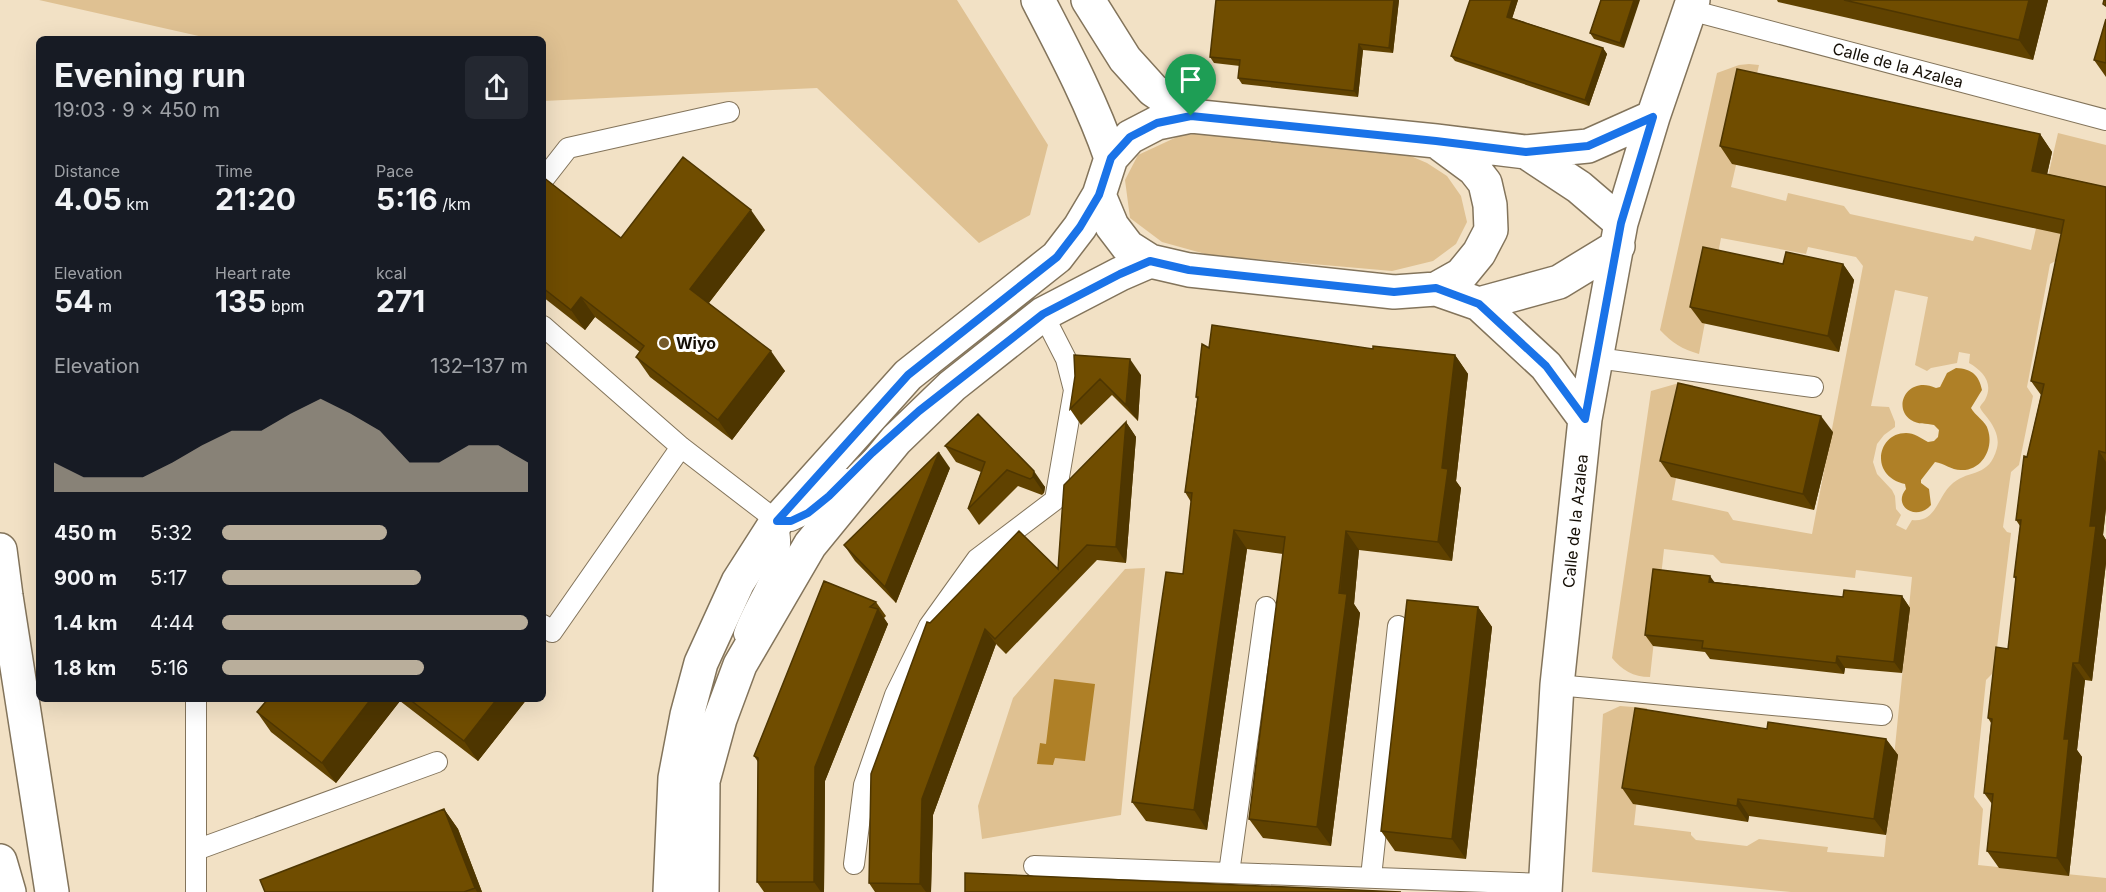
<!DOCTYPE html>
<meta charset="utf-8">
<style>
:root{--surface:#171b24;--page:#242831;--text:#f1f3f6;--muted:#9ea1a6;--accent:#b9ae9b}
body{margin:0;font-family:Inter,sans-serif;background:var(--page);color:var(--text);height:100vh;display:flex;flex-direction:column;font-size:22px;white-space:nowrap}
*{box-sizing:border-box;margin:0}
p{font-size:20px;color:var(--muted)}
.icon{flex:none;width:33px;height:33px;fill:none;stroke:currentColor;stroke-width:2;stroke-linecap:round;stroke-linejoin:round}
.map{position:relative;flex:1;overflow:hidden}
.side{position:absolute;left:36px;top:36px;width:510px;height:666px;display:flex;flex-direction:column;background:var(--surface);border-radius:9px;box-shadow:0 6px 24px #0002}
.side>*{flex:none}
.pin{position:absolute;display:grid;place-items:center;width:51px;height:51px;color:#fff;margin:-62px -26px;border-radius:50% 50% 50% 0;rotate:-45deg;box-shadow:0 0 6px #0007}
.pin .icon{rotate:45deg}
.round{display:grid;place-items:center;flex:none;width:63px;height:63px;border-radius:9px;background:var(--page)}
.head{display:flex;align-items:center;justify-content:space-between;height:102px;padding:0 18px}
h1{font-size:33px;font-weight:700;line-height:45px}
.stats{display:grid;grid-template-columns:repeat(3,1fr);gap:9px;height:102px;padding:6px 18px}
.stats div{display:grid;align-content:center}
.stats b{font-size:30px;font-weight:700}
.stats small{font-size:16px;font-weight:400}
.stats p{font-size:16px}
.chart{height:168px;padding:12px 18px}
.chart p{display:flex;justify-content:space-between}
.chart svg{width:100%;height:108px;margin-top:6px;fill:var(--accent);opacity:.7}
ul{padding:0 18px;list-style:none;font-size:20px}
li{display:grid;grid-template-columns:96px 72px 1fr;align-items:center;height:45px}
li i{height:15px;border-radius:8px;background:var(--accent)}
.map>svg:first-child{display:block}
.green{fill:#dfc192;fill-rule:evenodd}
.water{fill:#af8027}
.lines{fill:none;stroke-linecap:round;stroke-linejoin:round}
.lane-casing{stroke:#83745b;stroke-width:22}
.street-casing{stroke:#83745b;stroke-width:36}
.lane{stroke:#fff;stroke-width:20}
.street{stroke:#fff;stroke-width:33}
.wall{fill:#604200}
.shaded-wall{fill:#4e3600}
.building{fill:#704d00;stroke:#4e3600;stroke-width:1.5}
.route-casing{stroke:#fff;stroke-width:12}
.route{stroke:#1a73e8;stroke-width:8}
.poi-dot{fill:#755a2c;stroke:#fff;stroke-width:2}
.labels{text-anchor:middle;stroke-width:6;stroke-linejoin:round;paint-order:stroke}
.street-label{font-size:16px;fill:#140e05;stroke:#fff}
.poi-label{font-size:16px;font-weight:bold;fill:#140e05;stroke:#fff;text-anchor:start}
</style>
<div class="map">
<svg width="2106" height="892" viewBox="0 0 2106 892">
<rect width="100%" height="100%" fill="#f2e1c5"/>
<path class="green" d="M39,0h918l91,145 -18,70 -51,28 -162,-155 -274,13v-62h-331z
M1749,64l10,1 -28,122 55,14 2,-8 56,13 6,8 123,27 2,-5 56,14 27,-117 48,12v63l-47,51 -9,5 -23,123 6,9 -14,69 -8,7 -8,55 4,5 4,1 -17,139 -8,8 -12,117 9,12 -5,56 128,13v14h-315l-199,-20 11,-158 17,-8 27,2 -13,117 57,7v3l5,5 51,6 12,-7 69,8 -1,5 57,5 28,-280 -56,-7 -1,8 -134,-15 -8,-8 -49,-6 -14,128c-17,0 -28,-7 -38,-19l39,-267 28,-8 14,2 -21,115 56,12 5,8 79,14 51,-268 -7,-9 -48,-10 -2,7 -85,-16 -22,116c-17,-5 -27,-11 -39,-24l57,-257 22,-8zM1895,290l33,7 -13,68 12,6 4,-3 26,-5 2,-11 11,2 -1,9c14,8 25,20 16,37 -1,2 -4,4 -5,7 0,5 22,21 17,41 -8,30 -27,21 -44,35 -16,13 -16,40 -41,37l-6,10 -10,-5 5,-10 -5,-6 -1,-13 -3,-6 -15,-16 -4,-12 4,-18 7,-9 11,-8v-5l-6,-15 -18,-1z
M1202,133l204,21 21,9 20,13 14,20 6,26 -11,22 -23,17 -41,10 -183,-16 -47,-13 -32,-24 -5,-38 13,-25 41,-19z
M1145,568l-24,247 -139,24 -4,-33 35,-108 112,-129z"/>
<path class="water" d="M1956,368c16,1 23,7 26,22l-11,18c4,8 15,13 17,22 6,18 -6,41 -27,40 -10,0 -17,-7 -26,-8l-14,18v3l8,6 2,16c-15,17 -39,1 -25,-16l-1,-5c-36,-8 -28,-51 1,-51 8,0 15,5 22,9l6,-1 4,-4 1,-7 -5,-5c-8,-2 -16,0 -23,-5 -20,-14 -2,-45 25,-32l4,-1 7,-14z
M1054,679l41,5 -10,77 -30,-3 -2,7 -16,-1 3,-21 6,1z"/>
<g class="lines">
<g class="lane-casing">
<path id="lane" d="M1690,10l416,110
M543,180l25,-32 161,-36
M543,326l138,121 96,74h14l17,-8 38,-34
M1597,358l216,29
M543,625l9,7 129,-185
M744,634c9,-28 38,-65 36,-94 0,-6 -2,-12 -3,-19
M1557,685l325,30
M196,699v193
M196,850l241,-88
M854,864l10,-79 31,-90 34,-69 48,-67 78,-59 19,-110 -8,-31 -23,-45
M1034,866l511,18
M1229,873l37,-266
M1371,877l27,-251"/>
</g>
<g class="street-casing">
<path id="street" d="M1038,0c27,52 54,103 73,158
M1088,0l37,59 28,31 38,26
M1436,141l38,28 11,14 5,22 1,25 -12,23 -18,22 -25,14 -42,3 -205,-22 -39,-9 -22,-14 -16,-21 -13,-31 12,-37 19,-21 27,-14 34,-7 245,25 90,11 53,35 42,36
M1526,152l62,-6 65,-29
M1436,289l43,15 67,62 39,53
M1479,304l80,-22 59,-36
M0,550l6,46 46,296
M0,861l9,31
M670,892l5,-114 12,-63 14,-52 37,-81 39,-61 131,-146 149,-118 23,-30 19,-32
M702,892l1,-111 17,-62 20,-54 70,-120 86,-105 56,-54 91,-72 77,-40 30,-13
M1545,892l12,-207 28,-266 36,-196 32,-106 40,-117"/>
</g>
<use href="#lane" class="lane"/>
<use href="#street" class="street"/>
</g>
<path class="wall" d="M1399,0l-6,53 -30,-3 -5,47 -116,-13 -4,-6 2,-12 -26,-3 -4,-6z
M1470,0h48l-6,18 91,30 4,6 -18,52 -134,-45 -4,-5z
M1601,0l23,48 -30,-9 -4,-6z
M1777,0h271l-15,60 -255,-58z
M2106,19v58l-12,-17z
M2040,134l12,18 -5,22 59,13v321l-3,27 3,5v23l-14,118 -7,-1 -8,70 5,7 -13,119 -70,-8 -12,-17 5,-47 -8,-11 7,-70 -3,-5 20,-69 8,-69 -2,-3 6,-51 -4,-6 11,-63 14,-62 -10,-14 30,-147 -329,-70 -12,-18z
M543,177l78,61 144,-8 -56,73 76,68 -53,69 -82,-63 -14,-20 4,-5 -45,-35 -10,13 -42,-33z
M1783,264h60l11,16 -15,72 -137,-29 -12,-16z
M1209,348l164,1 82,6 13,19 -12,107 5,7 -9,73 -93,-11 -5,54 6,9 -29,233 -68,-8 -14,-19 34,-265 -36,-5 -40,281 -61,-9 -14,-19 51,-228 8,-72 -6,-10 12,-93 -1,-2z
M1141,375l-3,46 -26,-26 -31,30 -11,-16 5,-33z
M978,414l67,73 -1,6 -2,2 -24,-9 -39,39 -11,-16 13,-37 -25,-10 -11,-16z
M1126,422l10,15 -10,126 -29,-3 -91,94 -10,-10 -63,171 -2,77h-56l-6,-9 61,-260 128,-54z
M1833,432l-19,78 -143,-33 -11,-16z
M950,468l-54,135 -41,-42 -11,-16z
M824,581l52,21 10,14 -2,2 4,6 -63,157 -1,111h-60l-7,-10 1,-120 -4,-6z
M1715,582l128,15 59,-1 8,12 -8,65 -57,-5 -1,6 -134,-15 -5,-7 -52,-6 -8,-11z
M1478,607l14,20 -26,232 -71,-8 -14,-20z
M268,699h259l-49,62 -78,-60 -64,82 -65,-51 -14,-20z
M1767,729l119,10 12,16 -12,80 -137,-19 -1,6 -115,-18 -11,-16z
M444,809l14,20 24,63h-217z"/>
<path class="shaded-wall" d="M1394,0h5l-6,53 -4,-5z
M1512,0h6l-7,22 -4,-5z
M1634,0h6l-16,48 -4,-5z
M2029,0h19l-15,60 -14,-20z
M1359,44l4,6 -5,47 -4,-6z
M1603,48l4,6 -18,52 -4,-6z
M2040,134l12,18 -8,36 -12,-17z
M751,210l14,20 -61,79 -14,-20z
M1843,264l11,16 -15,72 -11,-16z
M581,297l14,20 -10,13 -14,-20z
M771,351l14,20 -53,69 -14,-20z
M1455,355l13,19 -12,107 5,7 -9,73 -14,-19 4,-74z
M1130,359l11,16 -3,46 -12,-16z
M1821,416l12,16 -19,78 -11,-16z
M1126,422l10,15 -10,126 -10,-16z
M2099,451l7,11v46l-3,27 3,5v23l-14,118 -13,-18 11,-137z
M939,452l11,16 -54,135 -11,-16z
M1034,471l11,16 -1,6 -11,-16z
M1234,530l13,19 -40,281 -13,-20z
M1346,531l13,19 -5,54 6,9 -29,233 -14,-19z
M1710,576l8,11 -9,-5z
M1902,596l8,12 -8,65 -8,-11z
M1478,607l14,20 -26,232 -14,-20z
M878,609l10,15 -63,157 -1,111h-3l-7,-10 1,-115z
M985,629l11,15 -63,171 -2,77h-5l-6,-8 2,-85z
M1837,656l8,12 -1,6 -8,-11z
M2073,663l12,17 -8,70 5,7 -13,119 -12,-18 7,-119z
M371,699h28l1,2 -64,82 -14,-20z
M497,699h30l-49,62 -14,-20z
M1886,739l12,16 -12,80 -12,-16z
M1738,799l11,17 -1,6 -11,-16z
M444,809l14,20 24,63h-5l-2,-4z"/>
<path class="building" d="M1216,0h178l-5,48 -30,-4 -5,47 -116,-13 2,-18 -30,-3z
M1470,0h42l-5,17 96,31 -18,52 -134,-44z
M1601,0h33l-14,43 -30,-10z
M1844,0h185l-10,40z
M2104,0h2v6l-3,-2z
M2106,19v44l-12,-3z
M1737,69l303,65 -8,37 74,16v266l-7,-2 -9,75h6l-17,137h-6l-9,76h5l-12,119 -70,-7 6,-57 -9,-1 8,-74 -4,-1 8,-71 12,2 8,-72h-2l7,-57h-5l8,-64 3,1 17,-73 -13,-3 33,-161 -344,-74z
M683,157l68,53 -61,79 81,62 -53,69 -82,-63 8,-11 -63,-49 -10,13 -28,-22v-111l78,61z
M1703,247l80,17 3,-12 57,12 -15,72 -138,-29z
M1212,325l161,24v-3l82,9 -13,113 6,1 -10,73 -92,-11 -7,62 8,1 -30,233 -68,-8 36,-282 -51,-7 -40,280 -62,-8 34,-230 17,2 9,-81 -7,-1 13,-95h-2l6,-53 7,4z
M1074,355l56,4 -4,46 -26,-26 -30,30 5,-33z
M1678,383l143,33 -18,78 -143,-33z
M978,414l56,57 -1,6 -3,2 -23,-9 -39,39 17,-47 -40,-16z
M1126,422l-10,125 -29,-2 -92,94 -10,-10 -63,170 -2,85 -51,-1 2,-109 56,-152 3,1 89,-92 39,38 6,-84z
M939,452l-54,135 -41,-42z
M1653,569l57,7 -1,6 106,12 28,3 1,-7 58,6 -8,66 -57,-6 -1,7 -134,-15 1,-7 -58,-6z
M824,581l52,21 -6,5 8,2 -63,158 -1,115h-57l1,-124 -4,-2z
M1407,600l71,7 -26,232 -71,-8z
M268,699h103l-49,64 -65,-51z
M409,699h88l-33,42z
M1635,708l132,21 1,-7 118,17 -12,80 -136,-20 -1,7 -115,-18z
M444,809l31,79 -11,4h-199l-5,-12z
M965,873l436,19h-436z"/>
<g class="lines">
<g class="route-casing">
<path id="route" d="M1191,116l245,25 90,11 62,-6 65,-29 -32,106 -36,196 -39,-53 -67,-62 -43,-16 -42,4 -205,-22 -39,-9 -30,13 -77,40 -124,97 -47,42 -43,43 -21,17 -17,8h-14l131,-146 149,-118 23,-30 19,-32 12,-37 19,-21 27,-14z"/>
</g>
<use href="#route" class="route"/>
</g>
<circle class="poi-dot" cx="664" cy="343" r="6"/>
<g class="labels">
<g class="street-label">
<text transform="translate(1898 65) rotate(15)" y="6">Calle de la Azalea</text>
<text transform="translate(1575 521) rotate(-84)" y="6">Calle de la Azalea</text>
</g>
<g class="poi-label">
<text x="676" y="349">Wiyo</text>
</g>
</g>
</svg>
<div class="pin" style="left:1191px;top:116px;background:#1e9e55"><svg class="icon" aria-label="arrive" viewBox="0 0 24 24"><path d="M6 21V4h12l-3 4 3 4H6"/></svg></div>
<section class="side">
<div class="head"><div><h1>Evening run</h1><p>19:03 · 9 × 450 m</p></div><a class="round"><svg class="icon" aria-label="share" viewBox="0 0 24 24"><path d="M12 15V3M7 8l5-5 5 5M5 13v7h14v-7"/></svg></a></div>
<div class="stats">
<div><p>Distance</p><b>4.05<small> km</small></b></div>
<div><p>Time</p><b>21:20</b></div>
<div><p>Pace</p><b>5:16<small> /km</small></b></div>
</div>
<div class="stats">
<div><p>Elevation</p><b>54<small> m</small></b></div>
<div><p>Heart rate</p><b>135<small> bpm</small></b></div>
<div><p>kcal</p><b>271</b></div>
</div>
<div class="chart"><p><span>Elevation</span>132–137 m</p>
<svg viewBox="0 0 160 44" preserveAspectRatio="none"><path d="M0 44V32L10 38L20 38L30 38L40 32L50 25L60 19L70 19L80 12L90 6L100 12L110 19L120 32L130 32L140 25L150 25L160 32V44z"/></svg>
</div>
<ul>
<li><b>450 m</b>5:32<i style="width:54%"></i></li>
<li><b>900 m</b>5:17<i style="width:65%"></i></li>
<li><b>1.4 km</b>4:44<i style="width:100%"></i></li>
<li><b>1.8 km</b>5:16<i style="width:66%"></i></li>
</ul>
</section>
</div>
